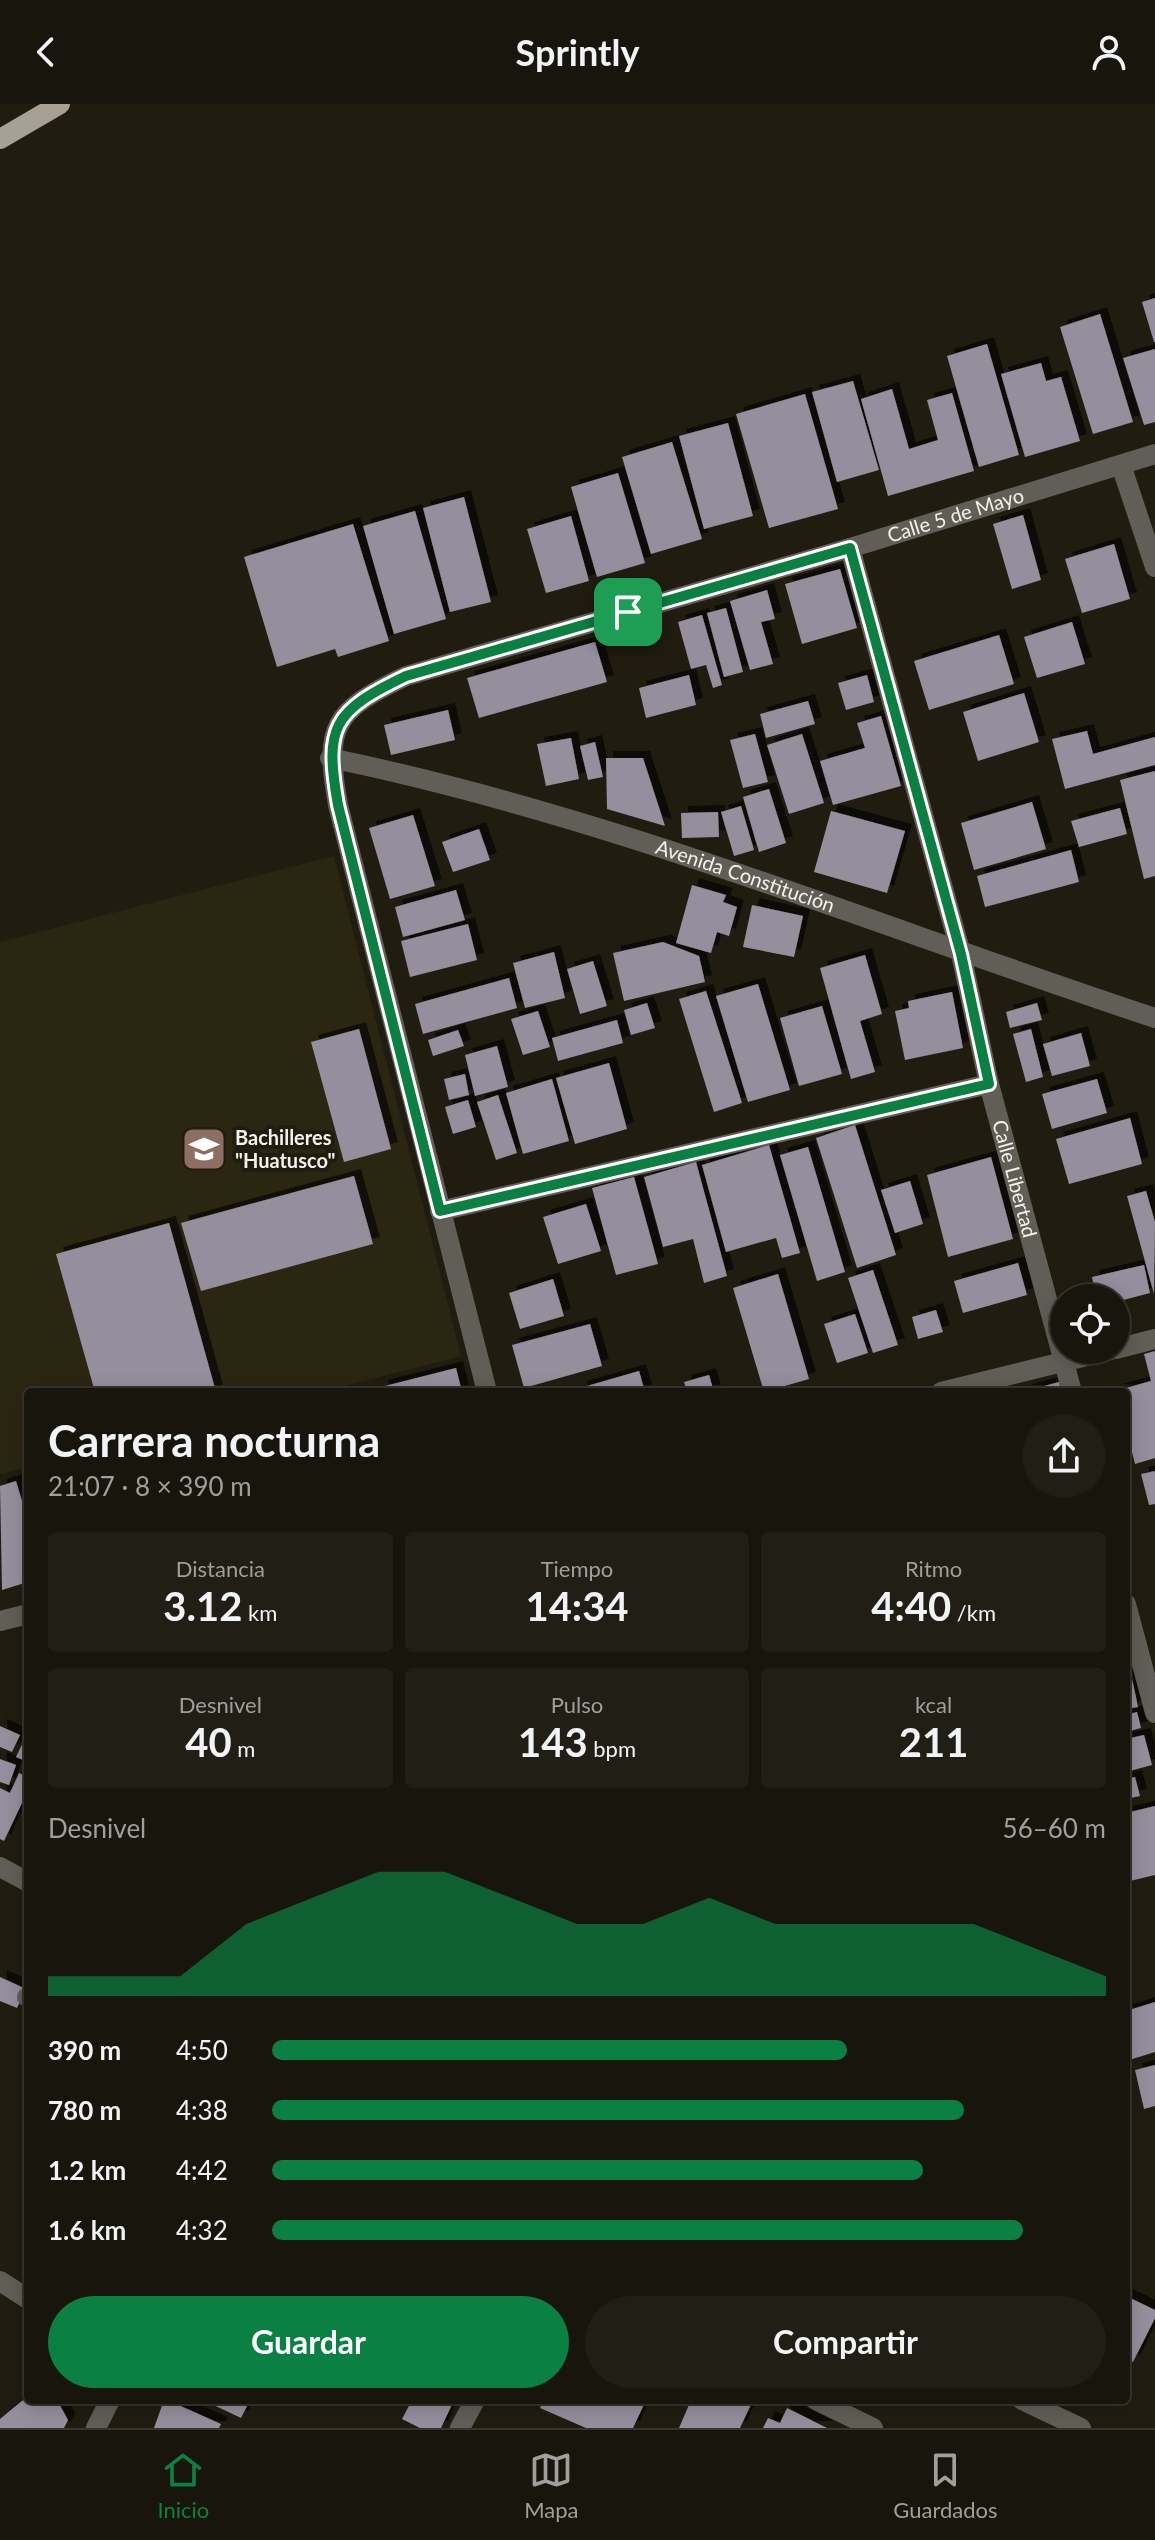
<!DOCTYPE html>
<html lang="es">
<meta charset="utf-8">
<style>
:root{--surface:#18150c;--page:#211e15;--text:#f1f3f6;--muted:#9f9f9d;--line:#36342d;--accent:#0b8043}
body{margin:0;font-family:Lato,sans-serif;background:var(--page);color:var(--text);height:100vh;display:flex;flex-direction:column;font-size:30px;white-space:nowrap}
*{box-sizing:border-box;margin:0}
p{font-size:26px;color:var(--muted)}
.icon{flex:none;width:44px;height:44px;fill:none;stroke:currentColor;stroke-width:2;stroke-linecap:round;stroke-linejoin:round}
.map{position:relative;flex:1;overflow:hidden}
.drawer{position:absolute;left:24px;top:1284px;width:1106px;height:1016px;display:flex;flex-direction:column;background:var(--surface);border-radius:8px;box-shadow:0 4px 20px #0003,0 0 0 2px var(--line)}
.drawer>*{flex:none}
.tools{position:absolute;left:1050px;top:1180px;display:grid;gap:16px}
.tools a{display:grid;place-items:center;width:80px;height:80px;border-radius:50%;background:var(--surface);box-shadow:0 4px 20px #0003,0 0 0 2px var(--line);font-size:40px}
.pin{position:absolute;display:grid;place-items:center;width:68px;height:68px;color:#fff;margin:-34px;border-radius:16px;box-shadow:0 4px 12px #0006}
.round{display:grid;place-items:center;flex:none;width:84px;height:84px;border-radius:42px;background:var(--page)}
.head{display:flex;align-items:center;justify-content:space-between;height:136px;padding:0 24px}
h1{font-size:44px;font-weight:700;line-height:60px}
.stats{display:grid;grid-template-columns:repeat(3,1fr);gap:12px;height:136px;padding:8px 24px}
.stats div{display:grid;align-content:center;border-radius:8px;background:var(--page);text-align:center}
.stats b{font-size:40px;font-weight:700}
.stats small{font-size:22px;font-weight:400}
.stats p{font-size:22px}
.chart{height:224px;padding:16px 24px}
.chart p{display:flex;justify-content:space-between}
.chart svg{width:100%;height:144px;margin-top:8px;fill:var(--accent);opacity:.7}
.button{display:flex;gap:16px;margin-top:auto;padding:16px 24px}
.button a{flex:1;height:92px;border-radius:48px;background:var(--accent);color:#fff;font-size:32px;font-weight:700;line-height:92px;text-align:center}
.button a+a{background:var(--page);color:var(--text)}
ul{padding:0 24px;list-style:none;font-size:26px}
li{display:grid;grid-template-columns:128px 96px 1fr;align-items:center;height:60px}
li i{height:20px;border-radius:10px;background:var(--accent)}
header{display:flex;justify-content:space-between;align-items:center;height:104px;padding:0 24px;background:var(--surface);font-size:36px;font-weight:700}
.tabs{display:flex;justify-content:space-around;align-items:center;height:112px;border-top:2px solid var(--line);background:var(--surface);font-size:22px;color:var(--muted)}
.tabs a{display:grid;justify-items:center;gap:4px}
.tabs .active{color:var(--accent)}
.map>svg:first-child{display:block}
.built{fill:#2b2612}
.building{fill:#958e9c;filter:url(#shadow)}
.lines{fill:none;stroke-linecap:round;stroke-linejoin:round}
.minor{stroke:#615e58;stroke-width:20}
.major{stroke:#a6a194;stroke-width:20}
.route-casing{stroke:#fff;stroke-width:16}
.route{stroke:#0b8043;stroke-width:10}
.labels{text-anchor:middle;stroke-width:8;stroke-linejoin:round;paint-order:stroke}
.street-label{font-size:20px;fill:#f5f2ea;stroke:#201c10}
.poi-label{font-size:20px;font-weight:bold;fill:#f5f2ea;stroke:#201c10;text-anchor:start}
</style>
<header><svg class="icon" aria-label="back" viewBox="0 0 24 24"><path d="M15 5l-7 7 7 7"/></svg>Sprintly<svg class="icon" aria-label="person" viewBox="0 0 24 24"><circle cx="12" cy="8" r="4"/><path d="M4 21q1-7 8-7t8 7"/></svg></header>
<div class="map">
<svg width="1155" height="2324" viewBox="0 0 1155 2324">
<defs>
<filter id="shadow"><feDropShadow dx="7" dy="-7" stdDeviation="0" flood-color="#0009"/></filter>
</defs>
<rect width="100%" height="100%" fill="#201c10"/>
<path class="built" d="M334,752l127,500 -139,36h-294v75l-28,7v-532z"/>
<path class="building" d="M1155,194v44h-1l-12,-40z
M1100,210l33,108 -40,12 -33,-107z
M987,240l32,111 -40,12 -32,-111z
M1155,245v73l-11,3 -21,-67z
M1041,259l5,18 15,-4 19,64 -55,16 -24,-83z
M853,277l26,89 -42,12 -25,-90z
M892,285l17,60 29,-9 -11,-40 25,-7 22,78 -86,25 -27,-97z
M805,290l33,115 -69,19 -33,-114z
M728,319l25,93 -49,13 -25,-93z
M672,338l30,97 -51,15 -29,-97z
M618,369l27,90 -48,14 -26,-90z
M464,393l27,105 -41,10 -27,-104z
M415,407l31,108 -52,15 -31,-108z
M1023,411l18,65 -29,9 -19,-65z
M571,412l18,65 -43,12 -19,-64z
M353,420l36,117 -51,16 -3,-8 -58,18 -33,-110z
M1114,440l16,55 -48,14 -17,-54z
M840,465l17,59 -55,16 -17,-60z
M767,486l8,29 -14,3 12,42 -23,6 -20,-69z
M726,504l17,64 -19,5 -17,-64z
M702,511l20,70 -9,3 -7,-23 -15,4 -13,-47z
M1072,518l13,42 -48,14 -13,-41z
M999,531l15,49 -85,26 -15,-49z
M595,538l12,40 -128,36 -12,-40z
M689,571l7,30 -50,13 -7,-30z
M867,571l7,27 -28,8 -8,-27z
M1024,589l15,49 -61,19 -15,-49z
M808,597l7,23 -49,14 -6,-24z
M448,606l7,30 -64,15 -7,-30z
M881,612l20,70 -68,19 -13,-44 45,-13 -8,-25z
M1087,627l6,23 62,-17v28l-90,24 -13,-50z
M755,630l13,48 -25,6 -13,-48z
M802,630l22,69 -35,11 -22,-69z
M571,634l8,41 -33,7 -9,-42z
M595,638l8,35 -15,3 -8,-34z
M606,654h37l22,68 -58,-17z
M1155,667v105l-11,3 -24,-99z
M769,685l17,54 -27,9 -16,-55z
M1032,698l14,47 -72,21 -13,-47z
M741,702l13,44 -20,6 -13,-44z
M1120,704l7,26 -48,13 -8,-26z
M831,707l74,20 -18,62 -73,-21z
M718,708l1,25 -37,1 -1,-25z
M413,711l22,71 -45,13 -21,-71z
M479,725l11,31 -37,12 -11,-30z
M1071,746l8,32 -94,25 -8,-31z
M692,781l34,10 -3,7 14,5 -8,29 -12,-4 -6,21 -35,-10z
M456,786l9,30 -62,17 -8,-30z
M752,801l51,11 -9,41 -51,-10z
M468,820l9,36 -67,17 -9,-36z
M663,838l36,14 6,26 -81,19 -11,-48z
M554,848l11,46 -40,10 -12,-45z
M865,851l17,59 -22,7 15,51 -24,7 -31,-111z
M593,857l14,45 -27,8 -13,-45z
M509,874l8,30 -94,26 -8,-30z
M758,880l32,106 -42,12 -32,-106z
M706,887l36,112 -28,9 -35,-113z
M952,888l11,56 -58,12 -10,-49 14,-3 -1,-7z
M647,899l8,25 -24,7 -7,-25z
M1037,899l5,17 -32,8 -4,-16z
M822,902l20,68 -43,12 -19,-68z
M538,907l12,36 -27,8 -12,-36z
M617,916l6,23 -65,18 -6,-23z
M359,925l32,120 -47,13 -33,-120z
M1031,925l12,48 -17,5 -13,-48z
M458,926l6,16 -31,10 -5,-16z
M1081,929l9,33 -38,10 -9,-32z
M497,942l11,41 -33,9 -10,-41z
M609,959l18,66 -52,15 -19,-66z
M465,970l4,21 -20,5 -5,-21z
M552,975l17,62 -46,13 -17,-61z
M1097,975l10,34 -55,16 -10,-35z
M498,991l19,58 -21,7 -19,-58z
M468,996l8,27 -23,7 -8,-27z
M1130,1014l12,46 -73,20 -13,-45z
M855,1021l41,130 -39,13 -41,-130z
M769,1041l31,108 -18,5 -6,-20 -50,14 -24,-87z
M808,1043l37,125 -28,9 -37,-126z
M991,1053l22,82 -65,18 -21,-82z
M696,1058l31,114 -23,7 -11,-44 -30,8 -19,-70z
M354,1072l19,68 -172,47 -20,-68z
M634,1073l24,87 -42,11 -24,-87z
M910,1077l13,43 -28,9 -14,-43z
M1146,1087l9,31 -1,72 -27,-98z
M586,1100l15,47 -43,13 -15,-47z
M169,1119l47,169h-121l-39,-138z
M1018,1159l9,32 -64,18 -9,-32z
M1144,1161l6,28 -34,9v-4h-20l-4,-21z
M873,1166l25,75 -25,8 -25,-75z
M778,1170l31,105 -45,13 -31,-104z
M553,1175l11,37 -44,13 -11,-36z
M936,1206l7,22 -25,7 -6,-22z
M855,1210l13,39 -31,10 -13,-39z
M590,1220l12,42 -78,22 -12,-43z
M1155,1247v107l-20,6 -9,-35v-37l-11,-1 36,-10 -7,-27z
M456,1264l6,24h-80l-1,-5z
M639,1267l6,21h-64l-1,-4z
M709,1271l5,17h-27l-3,-10z
M1059,1278l2,10h-35v-1z
M1155,1367v33l-6,1 -8,-31z
M16,1377l12,40v61l-26,8 -2,-104z
M1127,1551l11,52 -12,2v-53z
M1137,1608l4,16 -15,4v-17z
M0,1622l20,9 -8,17 -12,-5z
M1144,1631l8,30 -26,7v-33z
M26,1632l2,1v25l-12,-5z
M0,1655l16,6 -7,20 -9,-3z
M19,1669l9,4v13l-24,51 -4,-2v-51l10,5z
M1135,1673l5,19 -14,3v-20z
M1155,1702v69l-29,7v-69z
M0,1873l26,12 -9,19 -17,-7z
M1155,1898v50l-29,9v-50z
M1155,1961v41l-11,3 -9,-39z
M1126,2192l29,14v8l-22,44 -7,-4z
M28,2292v4h29l11,20 -4,8h-64v-9z
M164,2296h3l54,24 -2,4h-65z
M203,2296h47l-9,18z
M412,2296h42l-13,28h-21l-18,-9z
M543,2296h103l-13,28h-47l-46,-20z
M691,2296h62l-13,28h-61z
M787,2304l40,20h-64l5,-10 12,5z"/>
<g class="lines">
<g class="minor">
<path d="M1121,361l34,102"/>
<path id="s1" d="M850,444l111,406 28,130 83,308"/>
<path id="s2" d="M330,654c282,58 552,170 825,260"/>
<path d="M440,1107l549,-127"/>
<path d="M1116,1245l39,-10"/>
<path id="s3" d="M487,1288l-149,-587c-14,-79 -5,-94 68,-129l444,-128 305,-94"/>
<path d="M941,1288l170,-42"/>
<path d="M1126,1500l29,109"/>
<path d="M0,1517l28,-7"/>
<path d="M0,1763l28,15"/>
<path d="M27,1893h1"/>
<path d="M0,2177l28,18"/>
<path d="M816,2296l57,28"/>
<path d="M1022,2296l59,28"/>
<path d="M96,2324l14,-28"/>
<path d="M460,2324l15,-28"/>
</g>
<path class="major" d="M0,35l60,-35"/>
</g>
<g class="lines">
<g class="route-casing">
<path id="route" d="M850,444l111,406 28,130 -549,127 -102,-406c-14,-79 -5,-94 68,-129z"/>
</g>
<use href="#route" class="route"/>
</g>
<defs>
<g id="university-square" transform="scale(2.3)"><rect x="-9" y="-9" width="18" height="18" rx="4" fill="#8d6e63" stroke="#201c10"/><path d="M0-5L7-2L0 1L-7-2ZM-4 1L0 2.5L4 1V4Q0 6-4 4Z" fill="#fff"/></g>
</defs>
<g fill-rule="evenodd">
<use href="#university-square" x="204" y="1045"/>
</g>
<g class="labels">
<g class="street-label">
<text dy="7" stroke="none"><textPath href="#s3" startOffset="1344">Calle 5 de Mayo</textPath></text>
<text dy="7" stroke="none"><textPath href="#s2" startOffset="432">Avenida Constitución</textPath></text>
<text dy="7" stroke="none"><textPath href="#s1" startOffset="652">Calle Libertad</textPath></text>
</g>
<g class="poi-label">
<text x="235" y="1041">Bachilleres<tspan x="235" dy="23">"Huatusco"</tspan></text>
</g>
</g>
</svg>
<div class="tools">
<a><svg class="icon" aria-label="locate" viewBox="0 0 24 24"><circle cx="12" cy="12" r="6"/><path d="M12 2v4M12 18v4M2 12h4M18 12h4"/></svg></a>
</div>
<div class="pin" style="left:628px;top:508px;background:#1e9e55"><svg class="icon" aria-label="arrive" viewBox="0 0 24 24"><path d="M6 21V4h12l-3 4 3 4H6"/></svg></div>
<section class="drawer">
<div class="head"><div><h1>Carrera nocturna</h1><p>21:07 · 8 × 390 m</p></div><a class="round"><svg class="icon" aria-label="share" viewBox="0 0 24 24"><path d="M12 15V3M7 8l5-5 5 5M5 13v7h14v-7"/></svg></a></div>
<div class="stats">
<div><p>Distancia</p><b>3.12<small> km</small></b></div>
<div><p>Tiempo</p><b>14:34</b></div>
<div><p>Ritmo</p><b>4:40<small> /km</small></b></div>
</div>
<div class="stats">
<div><p>Desnivel</p><b>40<small> m</small></b></div>
<div><p>Pulso</p><b>143<small> bpm</small></b></div>
<div><p>kcal</p><b>211</b></div>
</div>
<div class="chart"><p><span>Desnivel</span>56–60 m</p>
<svg viewBox="0 0 160 44" preserveAspectRatio="none"><path d="M0 44V38L10 38L20 38L30 22L40 14L50 6L60 6L70 14L80 22L90 22L100 14L110 22L120 22L130 22L140 22L150 30L160 38V44z"/></svg>
</div>
<ul>
<li><b>390 m</b>4:50<i style="width:69%"></i></li>
<li><b>780 m</b>4:38<i style="width:83%"></i></li>
<li><b>1.2 km</b>4:42<i style="width:78%"></i></li>
<li><b>1.6 km</b>4:32<i style="width:90%"></i></li>
</ul>
<div class="button"><a>Guardar</a><a>Compartir</a></div>
</section>
</div>
<nav class="tabs">
<a class="active"><svg class="icon" aria-label="home" viewBox="0 0 24 24"><path d="M3 11l9-7 9 7M6 9v11h12V9"/></svg>Inicio</a>
<a><svg class="icon" aria-label="map" viewBox="0 0 24 24"><path d="M3 6l6-2 6 2 6-2v14l-6 2-6-2-6 2zM9 4v14M15 6v14"/></svg>Mapa</a>
<a><svg class="icon" aria-label="saved" viewBox="0 0 24 24"><path d="M7 4h10v16l-5-4-5 4z"/></svg>Guardados</a>
</nav>
